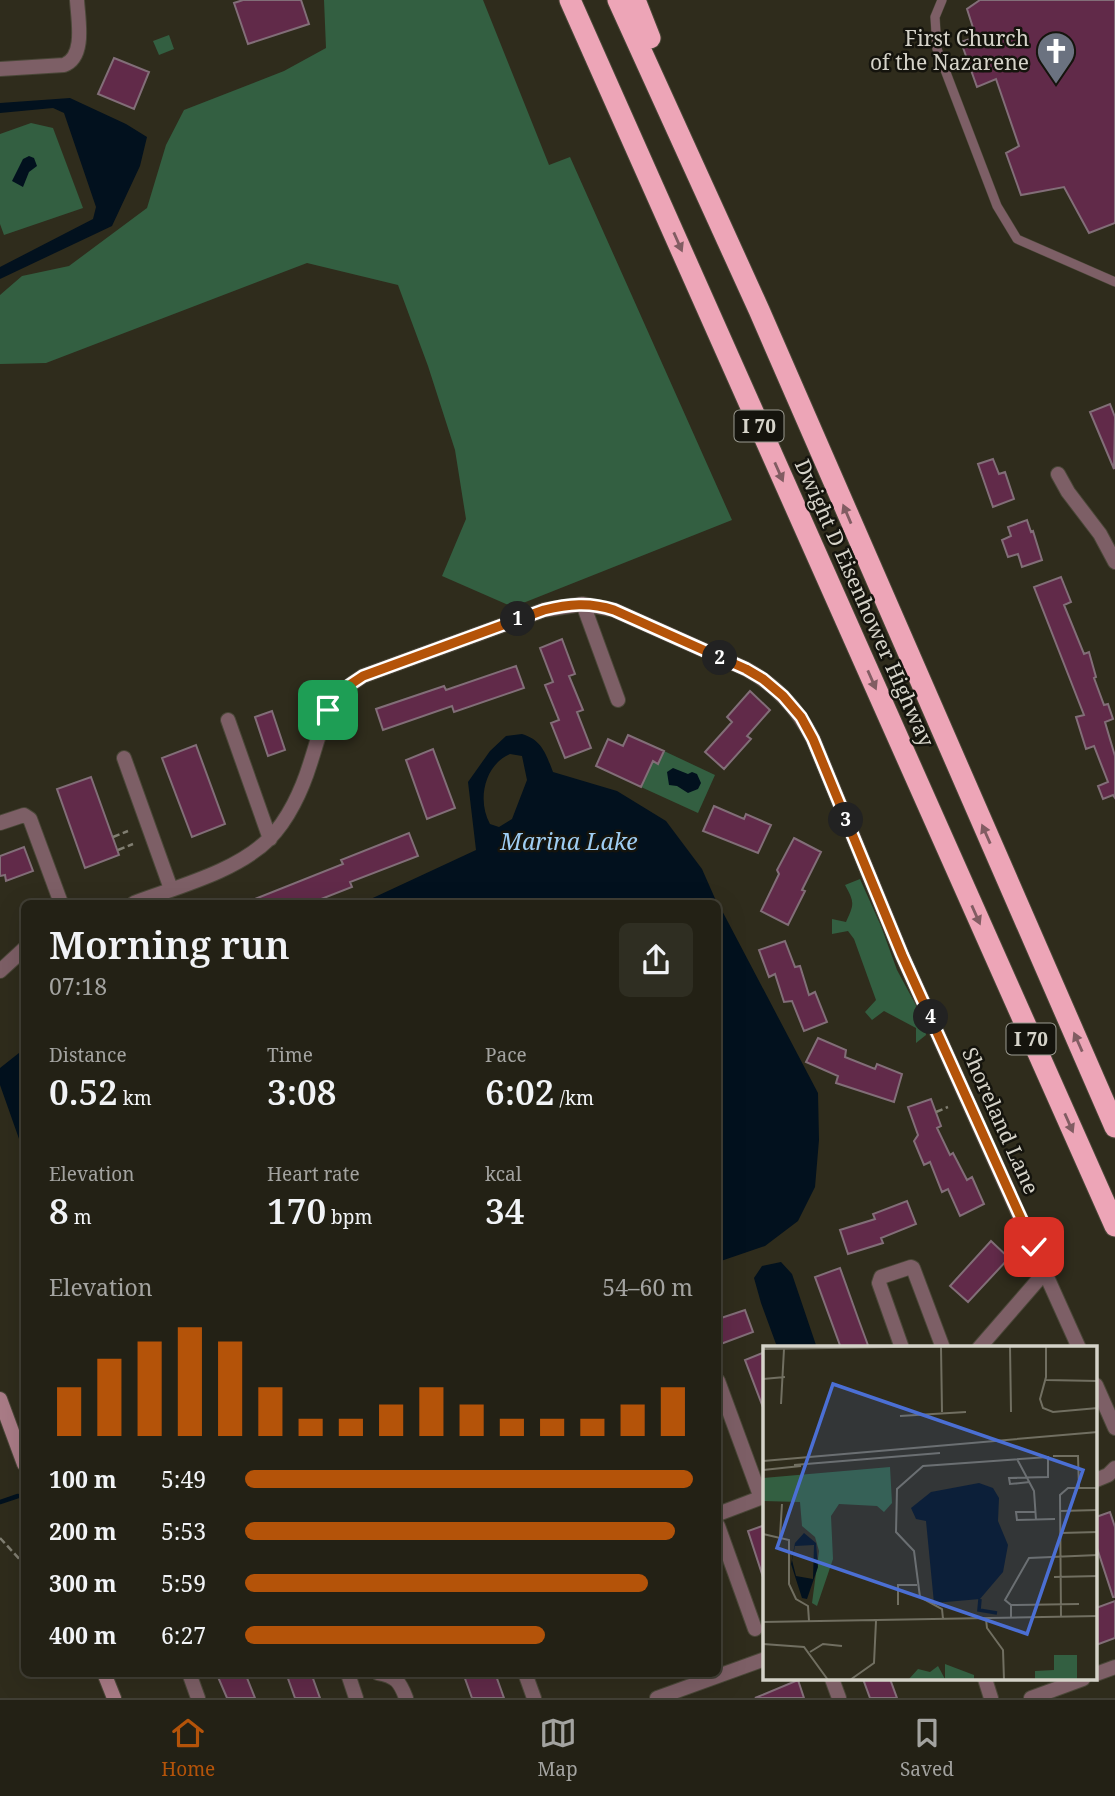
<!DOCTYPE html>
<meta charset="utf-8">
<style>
:root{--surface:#232115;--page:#2f2e22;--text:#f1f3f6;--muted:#a3a3a0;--line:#403e34;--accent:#b45309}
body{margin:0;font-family:"Noto Serif",serif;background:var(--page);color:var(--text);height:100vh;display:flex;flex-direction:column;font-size:26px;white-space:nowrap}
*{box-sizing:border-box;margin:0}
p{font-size:23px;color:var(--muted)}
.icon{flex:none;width:38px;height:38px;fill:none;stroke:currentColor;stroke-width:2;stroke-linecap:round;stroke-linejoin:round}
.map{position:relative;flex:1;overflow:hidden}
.details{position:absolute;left:21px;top:900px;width:700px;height:777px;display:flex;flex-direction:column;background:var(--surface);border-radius:10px;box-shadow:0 7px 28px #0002,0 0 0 2px var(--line)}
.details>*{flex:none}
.pin{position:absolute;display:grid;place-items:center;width:60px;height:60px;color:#fff;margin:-30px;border-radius:14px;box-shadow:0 4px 10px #0006}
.km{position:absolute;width:35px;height:35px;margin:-18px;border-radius:50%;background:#222;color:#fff;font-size:19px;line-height:35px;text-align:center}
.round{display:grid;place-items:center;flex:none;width:74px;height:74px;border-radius:10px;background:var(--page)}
.headline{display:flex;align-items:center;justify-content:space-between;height:119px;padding:0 28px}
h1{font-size:38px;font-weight:600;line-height:52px}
.figures{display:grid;grid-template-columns:repeat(3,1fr);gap:10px;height:119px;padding:7px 28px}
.figures div{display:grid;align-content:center}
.figures b{font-size:35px;font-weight:600}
.figures small{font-size:19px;font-weight:400}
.figures p{font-size:19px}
.chart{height:196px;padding:14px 28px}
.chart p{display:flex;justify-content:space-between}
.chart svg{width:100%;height:126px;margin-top:7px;stroke:var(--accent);stroke-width:6}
ul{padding:0 28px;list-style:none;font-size:23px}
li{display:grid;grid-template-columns:112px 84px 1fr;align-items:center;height:52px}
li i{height:18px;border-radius:9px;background:var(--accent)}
.tabs{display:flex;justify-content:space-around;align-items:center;height:98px;border-top:2px solid var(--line);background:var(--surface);font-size:19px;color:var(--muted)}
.tabs a{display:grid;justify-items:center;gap:4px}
.tabs .current{color:var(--accent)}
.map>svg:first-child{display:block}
.green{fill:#335f41}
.water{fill:#02111e;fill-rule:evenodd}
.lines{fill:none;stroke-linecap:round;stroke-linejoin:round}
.stream{stroke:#02111e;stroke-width:4.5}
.building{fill:#612a49;stroke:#826e78;stroke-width:2}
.service-casing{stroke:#4a4738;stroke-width:10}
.minor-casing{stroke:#4a4738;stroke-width:16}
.secondary-casing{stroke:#4a4738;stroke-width:16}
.motorway-casing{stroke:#4a4738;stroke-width:23}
.path{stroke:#807e71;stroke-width:2.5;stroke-dasharray:7 3.5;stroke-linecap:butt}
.service{stroke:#7d5f66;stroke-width:9}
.minor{stroke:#7d5f66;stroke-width:14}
.secondary{stroke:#aa7c87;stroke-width:14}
.motorway{stroke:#eda5b7;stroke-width:21}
.oneway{fill:#815c62}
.route-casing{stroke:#fff;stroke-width:14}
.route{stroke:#b45309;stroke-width:9}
.labels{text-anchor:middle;stroke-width:5;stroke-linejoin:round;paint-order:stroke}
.shield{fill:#15140d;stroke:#9b9a91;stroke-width:2}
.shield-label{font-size:19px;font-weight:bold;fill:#d5d3c9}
.poi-label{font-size:21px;fill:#d5d3c9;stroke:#15140d;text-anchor:end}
.street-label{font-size:21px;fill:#d5d3c9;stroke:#15140d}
.water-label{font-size:23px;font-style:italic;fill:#9fcdf2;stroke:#15140d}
.inset-river{fill:none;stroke:#02111e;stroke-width:3.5}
.inset-road{fill:none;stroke:#716f61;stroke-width:2}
.view{fill:#4b6fd4;fill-opacity:0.15;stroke:#4b6fd4;stroke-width:3.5}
.inset-edge{fill:none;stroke:#d5d3c9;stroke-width:3.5}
</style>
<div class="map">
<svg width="1115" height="1698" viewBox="0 0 1115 1698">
<rect width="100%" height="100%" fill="#2f2c1c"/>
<path class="green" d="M324,0h159l66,165 21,-8 162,363 -219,87 -71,-31 24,-57 -11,-69 -27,-84 -30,-81 -91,-22 -261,100 -46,1v-69l22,-19 47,-10 78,-58 19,-63 18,-35 100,-39 42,-23z
M169,35l5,14 -15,6 -6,-14z
M31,123l22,5 30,80 -79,27 -4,-11v-90z
M664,751l51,24 -17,38 -57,-26 12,-26 5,3z
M860,879l21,47 16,44 27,50 2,15 -10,8v-15l-32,-17 -12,9 -7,-8 11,-12 -22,-61 -6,-8 -16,3v-15l14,3c8,-18 9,-19 -1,-37z"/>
<path class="water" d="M70,98l56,26 21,13 -7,29 -28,60 -112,53v-12l93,-48 3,-12 -32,-94 -11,-5 -53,5v-10z
M29,156l5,2 3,8 -8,6 -6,15 -11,-6 11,-22z
M522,734c20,6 24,20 31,38l64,19 49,30 36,48 15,34h-355l114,-53 -8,-68 22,-31 16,-15zM510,754l12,2 5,24 -15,39 -13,8 -9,-3c-13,-23 -6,-59 20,-70z
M673,768l15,6 4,-2 5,2 4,9 -3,6 -10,4 -11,-7 -8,-1 -2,-13z
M718,903l100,190 1,47 -4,47 -17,34 -33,25 -47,16z
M24,1049v104l-24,-68v-17z
M781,1262l11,12 25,74h-38l-3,-4 -15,-41 -7,-25 8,-12z"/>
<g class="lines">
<path class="stream" d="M0,1502l18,-6"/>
</g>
<path class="building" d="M243,0h58l8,24 -61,20 -14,-41z
M980,0h135v223l-26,10 -25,-46 -43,8 -15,-42 13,-7 -23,-67 -19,8 -16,-45 15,-5 -9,-28z
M114,58l35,14 -15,37 -36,-15z
M1110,404l5,13 -1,52 -24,-57z
M993,459l6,15 6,-2 9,27 -21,8 -15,-43z
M1027,520l4,12 2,-1 9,29 -20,7 -4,-13 -10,3 -6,-17 9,-4 -3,-9z
M1061,577l10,25 -7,3 20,49 5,-2 7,25 -2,1 10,27 4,-1 5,15 -8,3 10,34v42l-2,-3 -10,4 -5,-13 10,-4 -14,-36 -8,3 -10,-32 8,-2 -50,-128z
M562,639l13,35 -6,2 14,34 -6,2 14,36 -26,10 -14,-35 8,-3 -14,-35 8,-3 -13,-34z
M516,666l8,22 -70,24 -2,-6 -69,24 -7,-21 68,-23 2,4z
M750,691l20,19 -23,26 4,3 -27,30 -19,-17 27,-30 -5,-5z
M272,711l13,39 -17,6 -13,-39z
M628,735l36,16 -6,13 -5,-3 -12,26 -45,-21 12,-27 15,7z
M196,745l29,79 -33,13 -30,-79z
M433,749l22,59 -28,11 -21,-59z
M91,777l28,78 -34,13 -28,-79z
M714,806l30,13 2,-5 25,11 -13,28 -55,-22z
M409,833l9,23 -68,26 2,5 -41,16h-66l98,-39 -2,-4z
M794,838l27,14 -19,38 3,1 -17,34 -27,-14 18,-37 -2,-4z
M24,847l9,24 -27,10 -1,-6 -5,1v-20z
M785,941l10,26 5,-1 9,29 6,-3 12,30 -23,9 -12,-30 -8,1 -9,-28 -6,3 -10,-27z
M818,1038l28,12 -1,7 30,12 2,-5 25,10 -8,28 -58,-19 2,-7 -32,-14z
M931,1099l10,27 -4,2 13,27 3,-2 14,27 5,-3 12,27 -24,12 -12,-27 -6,3 -12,-30 -6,3 -10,-24 4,-6 -10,-28z
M907,1201l9,23 -35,14 2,5 -35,11 -8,-24 35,-11 -2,-5z
M991,1241l18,17 -41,44 -18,-16z
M840,1268l19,53 10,27h-28l-26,-71z
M745,1310l8,22 -35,13v-26z
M765,1352v58h-1l-19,-50z
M1110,1512l5,15v70h-2l-17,-52v-28z
M765,1525v52h-2l-15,-46z
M1115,1601v37l-19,7v-37z
M228,1673h17l10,25h-28l-9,-21z
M286,1673h25l9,25h-25z
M463,1673h32l9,25h-32z
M863,1679h27l7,19h-27z
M798,1680l6,18h-49z"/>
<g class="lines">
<g class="service-casing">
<path id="service" d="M942,0l-7,17 2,32 60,157 20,33 98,43"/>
</g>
<g class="minor-casing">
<path id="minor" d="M0,69l64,-4c22,-8 14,-46 13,-65
M1058,474l10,18 32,42 15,28
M583,604l35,96
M228,720l42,119
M124,758l47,131
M0,823l24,-8 6,4 31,84
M134,903c42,-16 102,-31 135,-64 19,-19 33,-49 41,-75 13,-39 14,-64 53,-88l181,-66 39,-6 31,6 132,59c31,17 51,39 67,70l89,216 177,393
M0,971l24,-22
M902,1348l-23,-65 2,-6 30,-10 2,1 30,80
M979,1348l66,-76
M718,1381l43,117
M1096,1385l19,43
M1096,1480l12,-5 7,-7
M718,1514l47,-18
M718,1526l37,103
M189,1673l9,25
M351,1673l-2,4 7,21
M378,1673c18,3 22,9 28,25
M525,1673l9,25
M1096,1674l19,-7
M832,1679l7,19
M985,1679l6,19
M657,1698l108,-39
M1031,1698l52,-19"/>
</g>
<g class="secondary-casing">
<path id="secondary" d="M0,1399l24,65
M104,1673l10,25"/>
</g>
<g class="motorway-casing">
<path id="motorway" d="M570,0l545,1226
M618,0l141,310 356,817
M635,0l15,38"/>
</g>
<path class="path" d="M113,837l15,-6
M118,850l15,-6
M936,1112l12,-5
M0,1538l24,26"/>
<use href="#service" class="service"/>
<use href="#minor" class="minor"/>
<use href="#secondary" class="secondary"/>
<use href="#motorway" class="motorway"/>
</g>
<defs><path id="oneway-solid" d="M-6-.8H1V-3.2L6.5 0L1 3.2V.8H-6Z" transform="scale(1.75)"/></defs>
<g class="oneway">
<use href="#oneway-solid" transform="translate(678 242) rotate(66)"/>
<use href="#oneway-solid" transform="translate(779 472) rotate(66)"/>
<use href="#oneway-solid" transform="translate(847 514) rotate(-113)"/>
<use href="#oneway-solid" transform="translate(872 680) rotate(66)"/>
<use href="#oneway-solid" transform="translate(986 834) rotate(-114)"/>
<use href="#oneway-solid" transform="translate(976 915) rotate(66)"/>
<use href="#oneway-solid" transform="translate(1078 1042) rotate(-114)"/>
<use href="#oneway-solid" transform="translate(1069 1123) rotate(66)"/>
</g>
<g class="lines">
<g class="route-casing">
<path id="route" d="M328,710l17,-22 18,-12 181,-66c24,-6 46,-8 70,0l132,59 17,10 20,17 18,21 12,22 89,216 132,292"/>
</g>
<use href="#route" class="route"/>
</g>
<defs>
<g id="church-pin" transform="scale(2.0125)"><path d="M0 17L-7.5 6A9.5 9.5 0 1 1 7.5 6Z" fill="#6b7280" stroke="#15140d"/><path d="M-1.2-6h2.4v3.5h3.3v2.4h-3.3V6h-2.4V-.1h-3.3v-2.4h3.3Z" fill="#fff"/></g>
</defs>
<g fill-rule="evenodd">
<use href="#church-pin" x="1056" y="51"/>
</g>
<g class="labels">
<g class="shield">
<rect x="734.5" y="410.5" width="49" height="31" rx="5"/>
<rect x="1006.5" y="1023.5" width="49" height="31" rx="5"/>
</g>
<g class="shield-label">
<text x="759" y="433">I 70</text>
<text x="1031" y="1046">I 70</text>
</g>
<g class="poi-label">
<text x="1029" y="46">First Church<tspan x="1029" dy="24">of the Nazarene</tspan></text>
</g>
<g class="street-label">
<text transform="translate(864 603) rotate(66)" y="7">Dwight D Eisenhower Highway</text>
<text transform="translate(1000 1121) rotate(66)" y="7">Shoreland Lane</text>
</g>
<g class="water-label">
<text x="569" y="850">Marina Lake</text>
</g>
</g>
<g transform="translate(763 1346)">
<rect width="334" height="334" fill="#2f2c1c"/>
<path d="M127,121l2,36 -8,9 -7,-6 -38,-2 -8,12 2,43 -16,47 -5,-3 7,-52 -4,-14 -13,-11 -2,-24 -37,-1v-23zM291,309h23v25h-42v-9l19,-1zM182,318l29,11v5h-77l12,-1 9,-10 12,3 8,-6 7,13z" fill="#335f41"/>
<path d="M216,137l14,5 6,10 -1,23 10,24 -5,27 -23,27 -46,4 -8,-82 -10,-2 -5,-11 20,-16zM41,187l12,10 2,24 -11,32 -5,-1 -11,-34 4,-21zM51,199l-1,34 -17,-3 -4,-16 3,-14z" fill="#02111e" fill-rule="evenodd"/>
<path class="inset-river" d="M217,253l-1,11 18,3"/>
<path class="inset-road" d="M247,0l1,66M283,0v31l-6,22 3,9 10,4 45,-4M178,1l1,65M0,3l199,-3M0,33l22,-2M283,34l52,1M18,58l3,-55M137,70l66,-4M290,110h25l1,32M254,113l17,32 2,29M0,115l335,-29M31,119l146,-12M0,124l38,-4M297,165l38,-1M273,166h-20l1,8 38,-1M297,187l38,-1M0,188l26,6v44l7,15 12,7 1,15M17,190l2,-32M291,231l44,-1M135,259v-20h19M248,259l68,-1M298,271l-1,-122 8,-7h30M248,272v-13l-6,-5 24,-42 69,-3M180,273l-1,-10 -22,-12 -6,-46 -18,-19 1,-43 26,-23 125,-9v20l-39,1 1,6 20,-2M223,273l1,9 16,22 1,30M0,276l335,-6M0,298l41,3 24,33M47,306l13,-8 19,2M87,334l24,-17 2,-42"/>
<path class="view" d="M70,38l250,86 -56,164 -250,-86z"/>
<rect width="334" height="334" class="inset-edge"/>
</g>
</svg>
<div class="pin" style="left:328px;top:710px;background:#1e9e55"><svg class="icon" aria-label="arrive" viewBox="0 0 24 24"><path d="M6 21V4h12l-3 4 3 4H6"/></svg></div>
<div class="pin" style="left:1034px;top:1247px;background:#d93025"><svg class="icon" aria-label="check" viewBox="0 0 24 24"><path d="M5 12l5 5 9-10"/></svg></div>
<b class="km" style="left:518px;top:619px">1</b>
<b class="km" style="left:720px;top:658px">2</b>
<b class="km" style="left:846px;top:820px">3</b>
<b class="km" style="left:931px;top:1017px">4</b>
<section class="details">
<div class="headline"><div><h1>Morning run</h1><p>07:18</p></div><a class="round"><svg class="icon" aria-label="share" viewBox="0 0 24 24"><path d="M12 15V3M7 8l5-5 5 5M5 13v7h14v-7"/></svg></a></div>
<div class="figures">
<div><p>Distance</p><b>0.52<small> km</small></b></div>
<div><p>Time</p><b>3:08</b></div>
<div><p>Pace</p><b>6:02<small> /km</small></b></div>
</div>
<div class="figures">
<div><p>Elevation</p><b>8<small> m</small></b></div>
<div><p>Heart rate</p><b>170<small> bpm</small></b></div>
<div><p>kcal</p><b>34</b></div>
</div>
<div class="chart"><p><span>Elevation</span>54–60 m</p>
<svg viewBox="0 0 160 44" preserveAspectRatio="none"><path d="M5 44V27M15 44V17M25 44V11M35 44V6M45 44V11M55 44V27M65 44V38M75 44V38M85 44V33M95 44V27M105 44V33M115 44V38M125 44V38M135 44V38M145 44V33M155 44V27"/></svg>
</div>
<ul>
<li><b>100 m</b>5:49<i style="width:100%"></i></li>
<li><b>200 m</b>5:53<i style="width:96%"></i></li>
<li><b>300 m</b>5:59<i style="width:90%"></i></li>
<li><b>400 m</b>6:27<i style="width:67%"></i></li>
</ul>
</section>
</div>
<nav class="tabs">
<a class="current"><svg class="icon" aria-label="home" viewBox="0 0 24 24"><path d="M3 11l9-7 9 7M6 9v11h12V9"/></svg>Home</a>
<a><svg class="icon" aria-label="map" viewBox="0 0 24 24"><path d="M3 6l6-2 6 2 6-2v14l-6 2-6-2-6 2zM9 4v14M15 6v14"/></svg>Map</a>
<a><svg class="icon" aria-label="saved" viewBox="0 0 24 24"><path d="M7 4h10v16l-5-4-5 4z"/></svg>Saved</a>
</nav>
